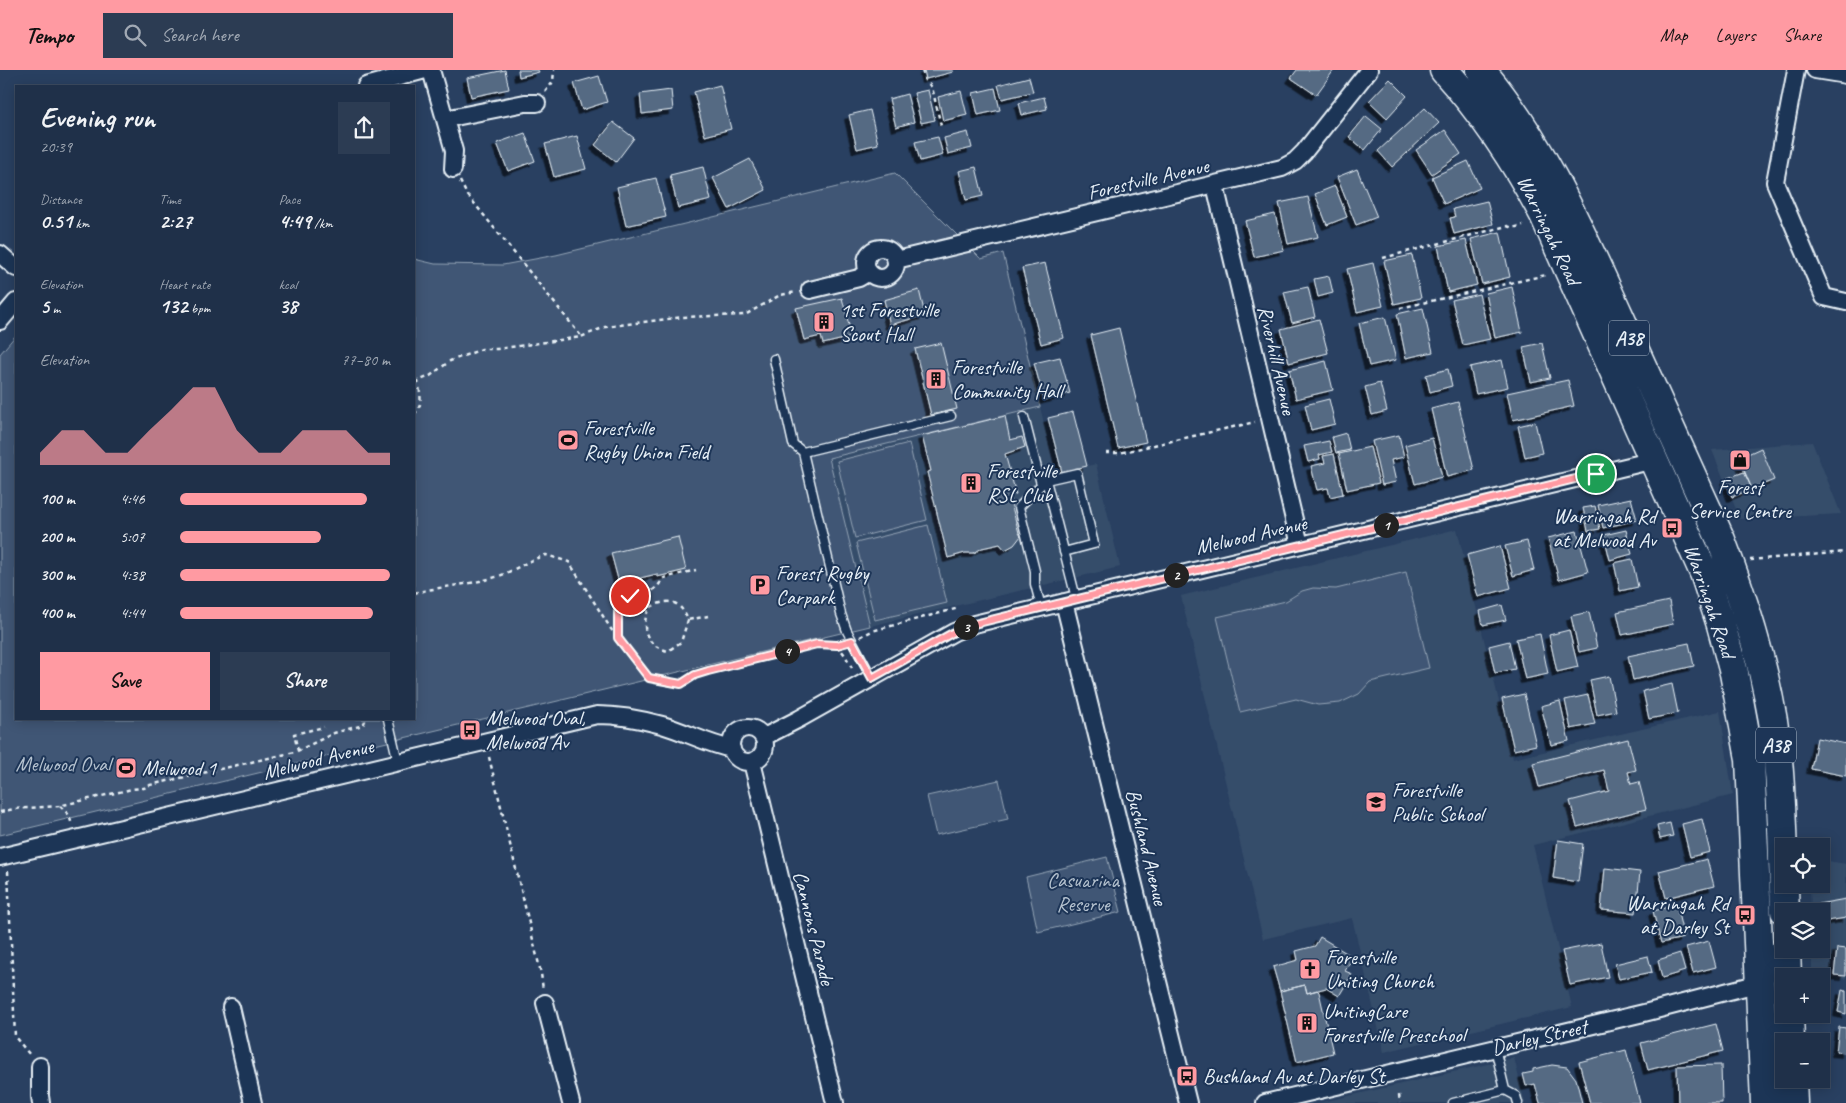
<!DOCTYPE html>
<meta charset="utf-8">
<style>
:root{--surface:#1f3049;--page:#2c3c53;--text:#f1f3f6;--muted:#a1a9b4;--line:#3c4b61;--accent:#ff9aa2}
body{margin:0;font-family:Caveat,sans-serif;background:var(--page);color:var(--text);height:100vh;display:flex;flex-direction:column;font-size:19px;white-space:nowrap}
*{box-sizing:border-box;margin:0}
p{font-size:16px;color:var(--muted)}
.icon{flex:none;width:28px;height:28px;fill:none;stroke:currentColor;stroke-width:2;stroke-linecap:round;stroke-linejoin:round}
.map{position:relative;flex:1;overflow:hidden}
.panel{position:absolute;left:15px;top:15px;width:400px;height:635px;display:flex;flex-direction:column;background:var(--surface);border-radius:0px;box-shadow:0 2px 12px #0003,0 0 0 1px var(--line)}
.panel>*{flex:none}
.controls{position:absolute;left:1775px;top:768px;display:grid;gap:10px}
.controls a{display:grid;place-items:center;width:55px;height:55px;border-radius:0px;background:var(--surface);box-shadow:0 2px 12px #0003,0 0 0 1px var(--line);font-size:25px}
.pin{position:absolute;display:grid;place-items:center;width:42px;height:42px;color:#fff;margin:-21px;border:2px solid #fff;border-radius:50%;box-shadow:0 1px 5px #0007}
.km{position:absolute;width:25px;height:25px;margin:-12px;border-radius:50%;background:#222;color:#fff;font-size:14px;line-height:25px;text-align:center}
.round{display:grid;place-items:center;flex:none;width:52px;height:52px;border-radius:0px;background:var(--page)}
.head{display:flex;align-items:center;justify-content:space-between;height:85px;padding:0 25px}
h1{font-size:28px;font-weight:700;line-height:38px}
.figures{display:grid;grid-template-columns:repeat(3,1fr);gap:8px;height:85px;padding:5px 25px}
.figures div{display:grid;align-content:center}
.figures b{font-size:21px;font-weight:700}
.figures small{font-size:14px;font-weight:400}
.figures p{font-size:14px}
.chart{height:140px;padding:10px 25px}
.chart p{display:flex;justify-content:space-between}
.chart svg{width:100%;height:90px;margin-top:5px;fill:var(--accent);opacity:.7}
.primary-button{display:flex;gap:10px;margin-top:auto;padding:10px 25px}
.primary-button a{flex:1;height:58px;border-radius:0px;background:var(--accent);color:#111;font-size:20px;font-weight:700;line-height:58px;text-align:center}
.primary-button a+a{background:var(--page);color:var(--text)}
ul{padding:0 25px;list-style:none;font-size:16px}
li{display:grid;grid-template-columns:80px 60px 1fr;align-items:center;height:38px}
li i{height:12px;border-radius:6px;background:var(--accent)}
header{display:flex;align-items:center;gap:30px;box-sizing:border-box;height:70px;padding:0 25px;background:var(--accent);color:#111}
header strong{font-size:24px}
nav{display:flex;gap:28px;margin-inline-start:auto;font-size:18px}
.search{width:350px;height:45px;background:var(--page);display:flex;align-items:center;gap:12px;box-sizing:border-box;padding:0 18px;border-radius:0px;color:var(--muted);font-size:19px}
.map>svg:first-child{display:block}
.built{fill:#364d6b}
.green{fill:#415774;stroke:#94a4b6}
.building{fill:#556a83;stroke:#e8f1f8;filter:url(#shadow)}
.lines{fill:none;stroke-linecap:round;stroke-linejoin:round}
.service-casing{stroke:#e8f1f8;stroke-width:11}
.minor-casing{stroke:#e8f1f8;stroke-width:20}
.trunk-casing{stroke:#e8f1f8;stroke-width:31}
.path{stroke:#e8f1f8;stroke-width:2.5;stroke-dasharray:4 4;stroke-linecap:butt}
.service{stroke:#1d3557;stroke-width:8}
.minor{stroke:#1d3557;stroke-width:16}
.trunk{stroke:#1d3557;stroke-width:28}
.route-casing{stroke:#fff;stroke-width:10}
.route{stroke:#ff9aa2;stroke-width:6}
.labels{text-anchor:middle;stroke-width:4;stroke-linejoin:round;paint-order:stroke}
.shield{fill:#1d3557;stroke:#abb9c8;stroke-width:1}
.shield-label{font-size:20px;font-weight:bold;fill:#e8f1f8}
.street-label{font-size:21px;fill:#e8f1f8;stroke:#1d3557}
.poi-label{font-size:21px;fill:#e8f1f8;stroke:#1d3557;text-anchor:start}
.park-label{font-size:21px;fill:#b6c3d0;stroke:#1d3557}
</style>
<header>
<strong>Tempo</strong>
<div class="search"><svg class="icon" aria-label="search" viewBox="0 0 24 24"><circle cx="10" cy="10" r="6"/><path d="M15 15l6 6"/></svg>Search here</div>
<nav><a>Map</a><a>Layers</a><a>Share</a></nav>
</header>
<div class="map">
<svg width="1846" height="1033" viewBox="0 0 1846 1033">
<defs>
<filter id="shadow"><feDropShadow dx="-4.5" dy="4.5" stdDeviation="0" flood-color="#0009"/></filter>
</defs>
<rect width="100%" height="100%" fill="#294061"/>
<filter id="ink" filterUnits="userSpaceOnUse"><feTurbulence type="fractalNoise" baseFrequency=".02" numOctaves="2"/><feDisplacementMap in="SourceGraphic" scale="10" xChannelSelector="R" yChannelSelector="G"/><feConvolveMatrix kernelMatrix="1 2 1 2 8 2 1 2 1" color-interpolation-filters="sRGB"/></filter>
<g filter="url(#ink)">
<path class="built" d="M1040,337l16,66 40,-9 24,103 -250,59 -41,-168z
M1812,372l29,72 -101,5 -28,-69z
M1457,459l56,230 207,-48 13,84 -200,50 39,162 -188,45 -32,-134 -89,21 -82,-343z
M1821,790l25,4v115l-34,-3v-27h9v-38h-10l-1,-27h11z
M1514,988l11,45h-206z"/>
<path class="green" d="M895,103l86,86 22,-6 37,154 -211,51 41,168 -870,209v-481l16,-19v384h398v-460l21,5 68,1 53,-10z
M909,373l18,77 -72,18 -18,-77z
M928,455l19,78 -72,17 -19,-77z
M1406,502l23,96 -59,14 -11,12 -19,9 -22,2 -22,-6 -56,13 -23,-95 69,-16 16,-10 11,-3 23,1z
M999,710l9,39 -72,16 -9,-39z
M1107,787l14,55 -83,20 -12,-55z"/>
<path class="building" d="M505,0l4,19 -38,8 -4,-19z
M518,0h20l1,2 -20,5z
M924,0h29v2l-27,7z
M1297,0h37l-18,25 -25,-17z
M599,6l8,26 -25,8 -8,-27z
M1029,7l4,15 -31,7 -4,-14z
M1390,9l17,17 -20,22 -18,-17z
M720,15l11,44 -26,7 -11,-44z
M995,18l5,22 -22,5 -5,-22z
M671,20l2,20 -31,4 -2,-20z
M928,20l7,30 -14,3 -7,-30z
M961,21l6,24 -24,6 -5,-24z
M907,24l7,28 -18,5 -7,-28z
M1044,27l3,12 -25,6 -3,-12z
M1425,38l14,15 -47,44 -14,-16z
M870,40l8,34 -21,5 -8,-34z
M1366,46l16,13 -17,21 -16,-13z
M613,52l21,16 -18,24 -21,-17z
M1445,60l16,24 -29,20 -16,-24z
M968,62l4,16 -24,6 -4,-16z
M525,63l10,28 -27,10 -11,-28z
M577,66l9,33 -32,8 -9,-33z
M938,67l5,18 -23,6 -5,-19z
M750,89l16,31 -37,19 -16,-31z
M1468,91l12,27 -36,16 -12,-27z
M703,97l8,33 -33,8 -8,-33z
M976,97l7,29 -17,4 -7,-29z
M1357,99l20,48 -21,8 -19,-48z
M656,108l10,39 -40,9 -9,-39z
M1335,116l12,31 -20,8 -12,-31z
M1308,127l10,40 -30,7 -9,-41z
M1487,131l6,23 -39,10 -4,-16 5,-1 -2,-8z
M1275,144l9,36 -30,7 -9,-36z
M1500,162l10,45 -28,7 -11,-45z
M1466,170l11,45 -29,7 -10,-46z
M1412,185l9,43 -27,6 -10,-43z
M1045,193l19,75 -23,6 -19,-76z
M1373,193l10,43 -26,6 -10,-43z
M1329,206l4,17 -15,4 -4,-18z
M1308,217l7,30 -23,6 -8,-31z
M1512,217l10,45 -27,6 -9,-45z
M919,220l6,25 -35,10 -6,-25z
M1479,224l11,45 -27,6 -11,-45z
M842,228l10,39 -29,7 -2,-8 -17,4 -8,-32z
M1423,238l10,44 -27,6 -9,-44z
M1385,247l11,43 -27,6 -10,-43z
M1319,249l9,34 -39,10 -8,-34z
M1119,258l27,114 -28,6 -27,-113z
M941,273l16,66 -26,6 -16,-66z
M1542,273l8,35 -19,4 -8,-35z
M1060,287l10,36 -26,7 -10,-37z
M1502,290l6,27 -32,7 -6,-27z
M1326,291l7,29 -37,9 -7,-29z
M1448,299l4,17 -22,6 -4,-17z
M1568,310l6,26 -61,14 -6,-27z
M1380,313l7,28 -15,4 -7,-28z
M1329,329l6,25 -24,6 -6,-25z
M1458,332l16,68 -27,7 -16,-68z
M1073,342l14,54 -25,6 -14,-54z
M1005,346l5,24 12,-3 3,10 -20,7 11,40 -7,2 10,37 2,3 -7,9 -9,5 -5,-6 -18,4 -8,5h-9l-17,5 -21,-86 4,-1 -9,-35z
M1535,352l7,31 -17,4 -7,-31z
M1346,363l4,17 -14,3 -4,-16z
M1399,365l5,22 -13,3 5,22 -14,3 -10,-44z
M1432,368l10,39 -27,7 -10,-39z
M1329,371l3,11 -13,3 1,4 -12,3 -4,-16z
M1370,377l9,36 -32,7 -8,-36z
M1761,378l13,32 -22,9 -13,-31z
M1334,384l9,40 -13,3 -2,-9 -11,2 -6,-24 14,-3 -2,-7z
M1744,402l8,17 -20,8 -7,-18z
M1631,428l6,22 -34,8 -5,-23z
M1595,436l5,23 -12,2 -5,-23z
M1626,460l6,24 -22,6 -6,-25z
M1577,461l11,41 -29,8 -11,-42z
M678,467l8,33 -29,7v-3l-38,9 -8,-30z
M1527,471l7,29 -21,6 -8,-30z
M1500,476l11,42 -33,9 -11,-42z
M1632,489l6,28 -18,4 -6,-28z
M1669,531l4,23 -51,11 -5,-23z
M1502,535l4,15 -23,5 -3,-14z
M1589,542l8,36 -18,4 -8,-36z
M1569,560l9,37 -21,5 -8,-37z
M1540,564l8,40 -23,5 -9,-40z
M1509,571l6,28 -20,4 -6,-27z
M1689,573l5,23 -61,14 -5,-24z
M1609,606l7,35 -19,4 -7,-35z
M1672,614l6,29 -29,6 -6,-28z
M1524,624l12,51 -22,5 -12,-51z
M1588,625l7,29 -24,5 -6,-29z
M1560,631l9,40 -18,4 -10,-39z
M1817,668l29,6v32l-35,-7z
M1628,669l8,31 -8,2 3,12 8,-2 7,27 -69,18 -7,-26 39,-10 -5,-21 -65,17 -6,-24z
M1702,749l8,33 -20,5 -8,-33z
M1670,753l3,13 -13,3 -3,-13z
M1558,770l25,4 -5,38 -25,-4z
M1707,789l7,27 -48,12 -7,-27z
M1605,798l35,4 -4,41 -35,-3z
M1846,829v19l-25,4v-11h-2l-1,-7z
M1676,835l8,33 -23,5 -8,-32z
M1320,867l33,20 -8,14 7,3 -13,22 -13,-8 -19,5 -2,-8 -25,6 -7,-24 25,-7 -2,-9 19,-5z
M1709,871l7,26 -23,6 -7,-26z
M1601,873l7,34 -38,8 -8,-34z
M1837,878l9,1v27l-12,-1z
M1680,883l5,18 -23,7 -4,-18z
M1648,886l4,16 -33,7 -4,-15z
M1305,915l2,8 10,-3 2,2 14,61 -36,9 -17,-71z
M1842,920l4,1v23l-8,-2z
M1716,954l7,27 -75,19 -7,-27z
M1839,957l7,1v25l-10,-1z
M1626,980l14,53h-50l-11,-41z
M1552,995l15,2 9,12 6,24h-42l-5,-19 -9,2 -3,-12 10,-2v-3z
M1721,995l1,38h-44l-1,-37z"/>
<g class="lines">
<g class="service-casing">
<path id="service" d="M774,289l19,85 10,8 38,162 6,17 25,47
M1024,347l17,67
M803,382l148,-36
M1046,410l30,118
M1041,537l-6,-23v-13l-16,-64 27,-27 31,-7 17,71 -30,8
M388,649l10,43
M1495,978l10,42 11,6 2,7
M1453,1033l52,-13"/>
</g>
<g class="minor-casing">
<path id="minor" d="M431,0l23,81 -1,18
M1796,0l-21,112 49,115 22,5
M1815,0l31,5
M366,16l59,-16
M445,49l80,-16h12
M1215,115l85,360
M866 193a15 15 0 1 1 30 0a15 15 0 1 1-30 0Z
M0,184l16,14
M896,190l386,-92 13,-7 9,-9 65,-82
M810,220l49,-12 10,-6
M0,251l16,-19
M1064,532l124,501
M731 675a17 17 0 1 1 34 0a17 17 0 1 1-34 0Z
M764,667l35,-18 155,-87 20,-8 680,-164
M752,692l83,341
M0,787l597,-142c23,0 43,4 65,10 24,7 45,19 70,24
M545,933l26,100
M231,937l22,96
M40,996v30l1,7
M1265,1033l383,-91 112,-29"/>
</g>
<g class="trunk-casing">
<path id="trunk" d="M1444,0c40,44 72,92 100,145l160,358 17,52 13,48 16,86 15,344
M1481,0c61,72 98,158 137,243 34,76 69,151 103,227 25,65 46,132 55,201 7,56 6,114 9,170
M1786,879l1,27
M1789,944l1,27
M1792,1009l1,24"/>
</g>
<path class="path" d="M922,0l3,11 7,6 9,39
M545,22l8,-10 1,-12
M460,111l6,12 115,143
M1383,188l124,-32 6,2 10,-3
M1400,238l146,-33
M414,344c10,-8 6,-21 4,-33l12,-5 20,-15 32,-12h15l84,-12 24,-10 78,-10 62,-2 35,-20 16,-3
M1106,383h13l136,-31
M1750,490l96,-8
M414,523c28,-7 57,-8 85,-17 16,-6 30,-16 47,-21l23,7 42,67 38,49 32,6 14,-9 13,-4 109,-27h24
M688,550l-7,22 -13,9c-22,-5 -28,-23 -19,-43 19,-10 30,-9 39,12l20,-4
M618,566c1,-21 -2,-31 18,-43l5,6 16,-12 7,-9 32,-8
M860,567l12,-6 87,-23
M837,575l8,10 7,13
M298,681l-4,-17 30,-7
M489,687l52,216 2,17
M60,736l9,9 3,10
M0,742l14,-3 45,-3 73,-17 12,-1 6,-3 145,-33 39,-19 29,-8 2,-4 -1,-2
M8,801l7,166 15,18
M1399,1025l1,8"/>
<use href="#service" class="service"/>
<use href="#minor" class="minor"/>
<use href="#trunk" class="trunk"/>
</g>
</g>
<g class="lines" filter="url(#ink)">
<g class="route-casing">
<path id="route" d="M630,526l-9,10 -3,6v26l31,40 32,6 14,-9 13,-4 109,-27 20,1 15,-4 20,37 82,-46 20,-8 622,-150"/>
</g>
<use href="#route" class="route"/>
</g>
<defs>
<g id="building-square" transform="scale(1.125)"><rect x="-9" y="-9" width="18" height="18" rx="4" fill="#ff9aa2" stroke="#1d3557"/><path d="M-4-6H4V6H1V3H-1V6H-4ZM-2.5-4.3h1.7v1.8h-1.7ZM.8-4.3h1.7v1.8H.8ZM-2.5-1h1.7V.8h-1.7ZM.8-1h1.7V.8H.8Z" fill="#111"/></g>
<g id="stadium-square" transform="scale(1.125)"><rect x="-9" y="-9" width="18" height="18" rx="4" fill="#ff9aa2" stroke="#1d3557"/><path d="M0-5a6.5 5 0 1 0 0 10a6.5 5 0 1 0 0-10ZM-3.5-1.8h7v3.6h-7Z" fill="#111"/></g>
<g id="shop-square" transform="scale(1.125)"><rect x="-9" y="-9" width="18" height="18" rx="4" fill="#ff9aa2" stroke="#1d3557"/><path d="M-5-2.5h2.3a2.7 3.5 0 0 1 5.4 0H5L5.5 6h-11ZM-1.5-2.5h3a1.5 2.3 0 0 0-3 0Z" fill="#111"/></g>
<g id="bus-square" transform="scale(1.125)"><rect x="-9" y="-9" width="18" height="18" rx="4" fill="#ff9aa2" stroke="#1d3557"/><path d="M-5-6H5V4H4V6H2V4H-2V6H-4V4H-5ZM-3.5-4V0h7V-4ZM-3.5 1.2v1.5H-2V1.2ZM2 1.2v1.5H3.5V1.2Z" fill="#111"/></g>
<g id="parking-square" transform="scale(1.125)"><rect x="-9" y="-9" width="18" height="18" rx="4" fill="#ff9aa2" stroke="#1d3557"/><path d="M-3.5-5.5H1a3.5 3.5 0 0 1 0 7H-1V5.5H-3.5ZM-1-3.4V-.6H.8a1.4 1.4 0 0 0 0-2.8Z" fill="#111"/></g>
<g id="school-square" transform="scale(1.125)"><rect x="-9" y="-9" width="18" height="18" rx="4" fill="#ff9aa2" stroke="#1d3557"/><path d="M0-5L7-2L0 1L-7-2ZM-4 1L0 2.5L4 1V4Q0 6-4 4Z" fill="#111"/></g>
<g id="church-square" transform="scale(1.125)"><rect x="-9" y="-9" width="18" height="18" rx="4" fill="#ff9aa2" stroke="#1d3557"/><path d="M-1.2-6h2.4v3.5h3.3v2.4h-3.3V6h-2.4V-.1h-3.3v-2.4h3.3Z" fill="#111"/></g>
</defs>
<g fill-rule="evenodd">
<use href="#building-square" x="824" y="252"/>
<use href="#building-square" x="936" y="309"/>
<use href="#stadium-square" x="568" y="370"/>
<use href="#shop-square" x="1740" y="390"/>
<use href="#building-square" x="971" y="413"/>
<use href="#bus-square" x="1672" y="458"/>
<use href="#parking-square" x="760" y="515"/>
<use href="#bus-square" x="470" y="660"/>
<use href="#stadium-square" x="126" y="698"/>
<use href="#school-square" x="1376" y="732"/>
<use href="#bus-square" x="1745" y="845"/>
<use href="#church-square" x="1310" y="899"/>
<use href="#building-square" x="1307" y="953"/>
<use href="#bus-square" x="1187" y="1006"/>
</g>
<g class="labels">
<g class="shield">
<rect x="1609" y="250.5" width="40" height="35" rx="4"/>
<rect x="1756" y="657.5" width="40" height="35" rx="4"/>
</g>
<g class="shield-label">
<text x="1629" y="275">A38</text>
<text x="1776" y="682">A38</text>
</g>
<g class="street-label">
<text transform="translate(1148 109) rotate(-13)" y="7">Forestville Avenue</text>
<text transform="translate(1549 160) rotate(64)" y="7">Warringah Road</text>
<text transform="translate(1277 290) rotate(77)" y="7">Riverhill Avenue</text>
<text transform="translate(1251 465) rotate(-13)" y="7">Melwood Avenue</text>
<text transform="translate(1710 531) rotate(71)" y="7">Warringah Road</text>
<text transform="translate(318 689) rotate(-14)" y="7">Melwood Avenue</text>
<text transform="translate(1147 777) rotate(76)" y="7">Bushland Avenue</text>
<text transform="translate(814 858) rotate(76)" y="7">Cannons Parade</text>
<text transform="translate(1539 967) rotate(-13)" y="7">Darley Street</text>
</g>
<g class="poi-label">
<text x="840" y="247">1st Forestville<tspan x="840" dy="24">Scout Hall</tspan></text>
<text x="952" y="304">Forestville<tspan x="952" dy="24">Community Hall</tspan></text>
<text x="584" y="365">Forestville<tspan x="584" dy="24">Rugby Union Field</tspan></text>
<text x="987" y="408">Forestville<tspan x="987" dy="24">RSL Club</tspan></text>
<text x="1740" y="424" text-anchor="middle">Forest<tspan x="1740" dy="24">Service Centre</tspan></text>
<text x="1656" y="453" text-anchor="end">Warringah Rd<tspan x="1656" dy="24">at Melwood Av</tspan></text>
<text x="776" y="510">Forest Rugby<tspan x="776" dy="24">Carpark</tspan></text>
<text x="486" y="655">Melwood Oval,<tspan x="486" dy="24">Melwood Av</tspan></text>
<text x="142" y="705">Melwood 1</text>
<text x="1392" y="727">Forestville<tspan x="1392" dy="24">Public School</tspan></text>
<text x="1729" y="840" text-anchor="end">Warringah Rd<tspan x="1729" dy="24">at Darley St</tspan></text>
<text x="1326" y="894">Forestville<tspan x="1326" dy="24">Uniting Church</tspan></text>
<text x="1323" y="948">UnitingCare<tspan x="1323" dy="24">Forestville Preschool</tspan></text>
<text x="1203" y="1013">Bushland Av at Darley St</text>
</g>
<g class="park-label">
<text x="63" y="701">Melwood Oval</text>
<text x="1083" y="817">Casuarina<tspan x="1083" dy="24">Reserve</tspan></text>
</g>
</g>
</svg>
<div class="controls">
<a><svg class="icon" aria-label="locate" viewBox="0 0 24 24"><circle cx="12" cy="12" r="6"/><path d="M12 2v4M12 18v4M2 12h4M18 12h4"/></svg></a>
<a><svg class="icon" aria-label="layers" viewBox="0 0 24 24"><path d="M12 4l9 5-9 5-9-5zM3 14l9 5 9-5"/></svg></a>
<a>+</a>
<a>−</a>
</div>
<div class="pin" style="left:1596px;top:404px;background:#1e9e55"><svg class="icon" aria-label="arrive" viewBox="0 0 24 24"><path d="M6 21V4h12l-3 4 3 4H6"/></svg></div>
<div class="pin" style="left:630px;top:526px;background:#d93025"><svg class="icon" aria-label="check" viewBox="0 0 24 24"><path d="M5 12l5 5 9-10"/></svg></div>
<b class="km" style="left:1386px;top:455px">1</b>
<b class="km" style="left:1176px;top:505px">2</b>
<b class="km" style="left:966px;top:557px">3</b>
<b class="km" style="left:787px;top:581px">4</b>
<section class="panel">
<div class="head"><div><h1>Evening run</h1><p>20:39</p></div><a class="round"><svg class="icon" aria-label="share" viewBox="0 0 24 24"><path d="M12 15V3M7 8l5-5 5 5M5 13v7h14v-7"/></svg></a></div>
<div class="figures">
<div><p>Distance</p><b>0.51<small> km</small></b></div>
<div><p>Time</p><b>2:27</b></div>
<div><p>Pace</p><b>4:49<small> /km</small></b></div>
</div>
<div class="figures">
<div><p>Elevation</p><b>5<small> m</small></b></div>
<div><p>Heart rate</p><b>132<small> bpm</small></b></div>
<div><p>kcal</p><b>38</b></div>
</div>
<div class="chart"><p><span>Elevation</span>77–80 m</p>
<svg viewBox="0 0 160 44" preserveAspectRatio="none"><path d="M0 44V38L10 27L20 27L30 38L40 38L50 27L60 17L70 6L80 6L90 27L100 38L110 38L120 27L130 27L140 27L150 38L160 38V44z"/></svg>
</div>
<ul>
<li><b>100 m</b>4:46<i style="width:89%"></i></li>
<li><b>200 m</b>5:07<i style="width:67%"></i></li>
<li><b>300 m</b>4:38<i style="width:100%"></i></li>
<li><b>400 m</b>4:44<i style="width:92%"></i></li>
</ul>
<div class="primary-button"><a>Save</a><a>Share</a></div>
</section>
</div>
